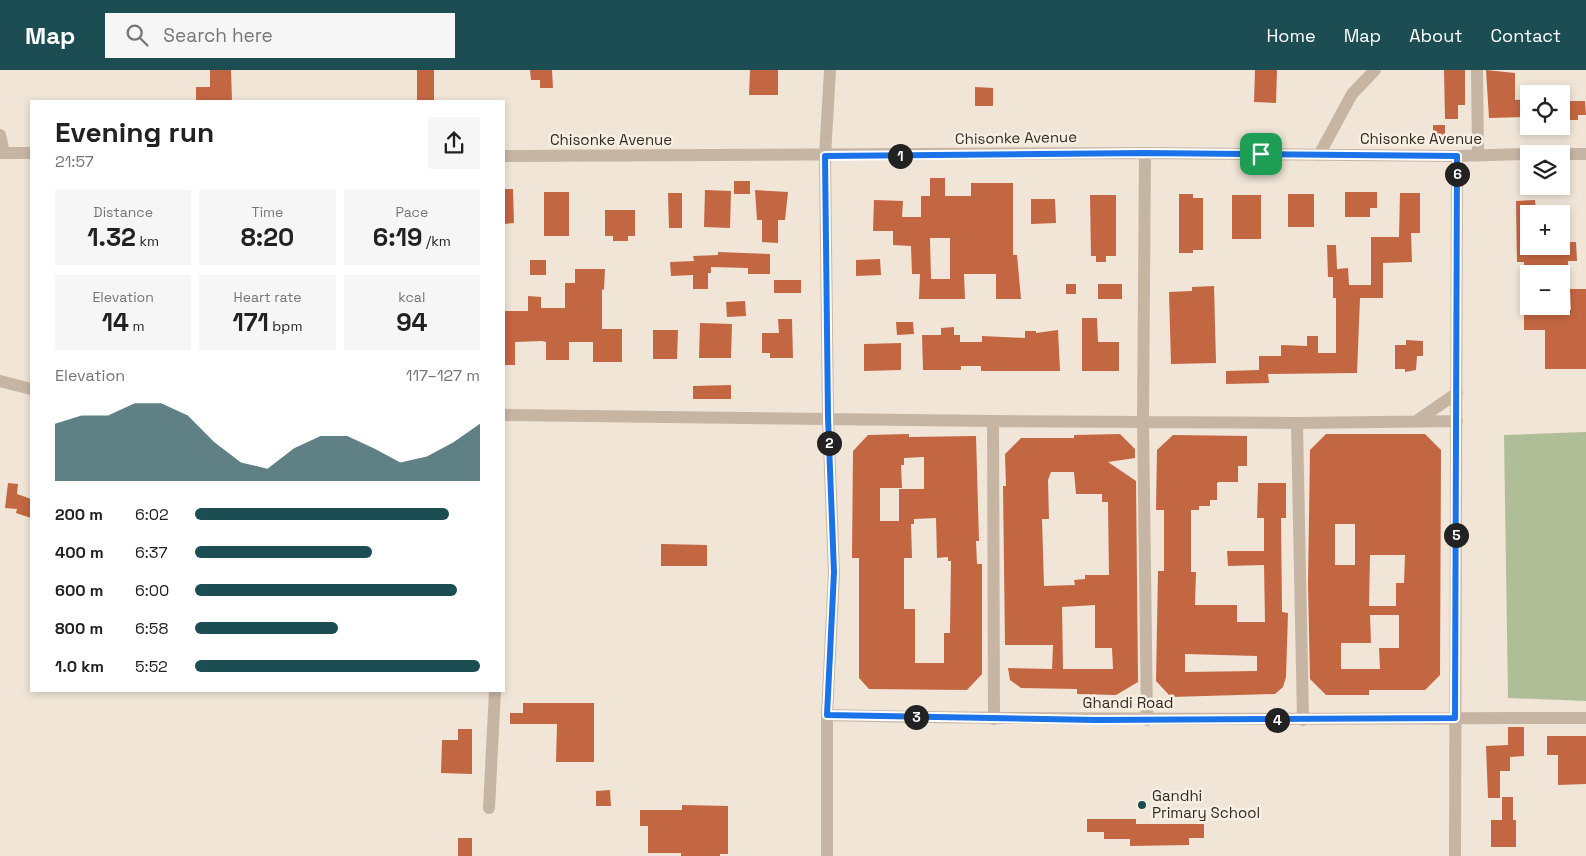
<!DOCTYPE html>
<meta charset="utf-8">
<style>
:root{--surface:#fff;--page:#f6f6f6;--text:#222;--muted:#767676;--accent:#1c4d53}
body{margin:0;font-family:"Space Grotesk",sans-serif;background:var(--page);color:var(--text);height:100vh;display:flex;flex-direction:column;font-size:19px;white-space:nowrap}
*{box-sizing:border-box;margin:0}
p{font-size:16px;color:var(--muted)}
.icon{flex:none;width:28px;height:28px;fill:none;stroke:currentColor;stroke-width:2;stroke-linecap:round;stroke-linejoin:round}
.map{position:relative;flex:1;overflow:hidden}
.details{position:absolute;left:30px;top:30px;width:475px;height:592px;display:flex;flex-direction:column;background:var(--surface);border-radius:0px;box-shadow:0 2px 8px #0003}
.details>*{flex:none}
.controls{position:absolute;left:1520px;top:15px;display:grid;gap:10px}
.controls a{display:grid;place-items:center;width:50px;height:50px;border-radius:0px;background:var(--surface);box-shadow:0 2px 8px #0003;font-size:25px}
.pin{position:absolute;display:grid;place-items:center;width:42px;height:42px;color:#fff;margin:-21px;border-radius:10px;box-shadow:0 2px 8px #0006}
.km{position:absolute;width:25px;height:25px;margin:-12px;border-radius:50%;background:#222;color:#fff;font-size:14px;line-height:25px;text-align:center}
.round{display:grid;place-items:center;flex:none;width:52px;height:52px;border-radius:0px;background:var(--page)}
.summary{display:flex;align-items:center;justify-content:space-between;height:85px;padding:0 25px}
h1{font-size:28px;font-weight:700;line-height:38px}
.stats{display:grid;grid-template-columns:repeat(3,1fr);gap:8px;height:85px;padding:5px 25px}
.stats div{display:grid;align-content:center;border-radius:0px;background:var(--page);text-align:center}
.stats b{font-size:25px;font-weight:700}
.stats small{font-size:14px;font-weight:400}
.stats p{font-size:14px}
.chart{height:140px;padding:10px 25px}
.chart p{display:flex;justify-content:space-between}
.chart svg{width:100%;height:90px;margin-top:5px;fill:var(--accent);opacity:.7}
ul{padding:0 25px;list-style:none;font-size:16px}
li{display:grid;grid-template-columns:80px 60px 1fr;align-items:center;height:38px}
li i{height:12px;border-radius:6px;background:var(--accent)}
header{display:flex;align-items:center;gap:30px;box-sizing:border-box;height:70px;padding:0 25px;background:var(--accent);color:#fff}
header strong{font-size:24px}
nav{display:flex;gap:28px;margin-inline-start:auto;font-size:18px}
.search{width:350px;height:45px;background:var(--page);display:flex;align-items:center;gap:12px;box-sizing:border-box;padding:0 18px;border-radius:0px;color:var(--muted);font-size:19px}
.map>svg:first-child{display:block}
.green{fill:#b0be98}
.building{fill:#c36642;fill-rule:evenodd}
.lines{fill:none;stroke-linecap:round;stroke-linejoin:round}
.minor{stroke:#c7b5a4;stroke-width:12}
.route-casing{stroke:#fff;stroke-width:10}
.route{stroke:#1a73e8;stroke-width:6}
.poi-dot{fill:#1c4d53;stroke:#f8efe3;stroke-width:2}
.labels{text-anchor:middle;stroke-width:5;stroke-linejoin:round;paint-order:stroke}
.street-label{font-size:15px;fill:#332a25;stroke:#f8efe3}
.poi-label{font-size:15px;fill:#332a25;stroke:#f8efe3;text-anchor:start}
</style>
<header>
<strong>Map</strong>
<div class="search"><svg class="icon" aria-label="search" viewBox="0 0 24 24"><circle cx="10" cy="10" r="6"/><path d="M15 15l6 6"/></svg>Search here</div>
<nav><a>Home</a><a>Map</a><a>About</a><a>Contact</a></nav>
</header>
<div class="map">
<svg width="1586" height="786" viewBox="0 0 1586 786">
<rect width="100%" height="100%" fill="#f0e5d7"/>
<path class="green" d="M1586,362v269l-78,-3 -4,-263z"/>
<path class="building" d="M210,0h21l1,31h-36v-14h14z
M417,0h17v31h-17z
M530,0h22l1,18h-13v-8h-9z
M750,0h28v25h-29z
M1255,0h22l-1,33 -22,-1z
M1444,0h21v35h-7v14h-13z
M1486,0l29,3v27l14,-1v18l-40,1z
M975,17l18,1v18h-18z
M1570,31h15l1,14h-8v5h-17v-10h9z
M1433,55h12v10h-12z
M930,108h15v18h26v-13h42v72h4l4,44h-25v-25h-32l1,25h-46l1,-25h-8l-1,-28 -18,-1v-14h-20l1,-31 29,1 -1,16h19v-21h9zM930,168h20v41h-19z
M734,111h16v13h-16z
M504,119h9l1,34 -10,1z
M705,120l26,1 -1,37 -26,-1z
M755,120l33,2 -3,28h-7v23l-16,-1v-22h-5z
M544,122h25v44h-25z
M1345,122h32v16h-7v9h-25z
M668,123h14v35h-13z
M1400,123h20v40h-9l1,29 -29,1v35h-23l-3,75 -89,1 1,9 -43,1v-13l33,-1v-14h22v-11l26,1v-10h11v17h18v-55h-3v-21h-5l-1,-32h9l1,24 11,-1 1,17h22v-48h28z
M1179,124h14v4h10v52h-10v3h-14z
M1288,124h26v33h-26z
M1090,125h26v61h-10v6h-10v-6h-5z
M1232,125h29v44h-29z
M1031,129h24l1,24 -25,1z
M1535,130l1,14h-7v32h32v-4h15l1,19h-9v13h-44v-12h-7l-1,-61z
M605,140h30v26h-7v5h-15v-5h-8z
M718,182l52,2v20h-22v-6l-37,-1v6h-3v16h-15v-14l-22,1 -1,-14 24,-1 -1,-5 25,-1z
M880,189l1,16 -25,1v-16z
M530,190h16v15h-16z
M575,199h30l-1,21 -2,-1v40h20v33h-29v-20h-24v18h-23v-18l-4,-1 -27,1v23h-11v-54h24v-15l13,1v11h24v-25h10z
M774,210h27v13h-27z
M1066,214h10v10h-10z
M1098,214h24v15h-24z
M1214,216l2,77 -45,1 -2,-72 23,-1v-4z
M1570,219h16v80h-41v-39h-21v-20h47z
M745,231l1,15 -19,1 -1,-15z
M1082,248h15l1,24h21v29h-37z
M778,249h14l1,39h-23v-5h-8v-20h17z
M896,252h17l1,12 -17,1z
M700,253l32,1 -1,34h-32z
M954,257v8h6v7h22v-6l43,2v-7h11v2l22,-3 2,41h-79v-5h-20v4h-38l-1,-35h19v-7z
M653,260h25l-1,29h-24z
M1406,270l17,1v15h-6l-1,14 -11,2v-3h-10v-24h11z
M901,273v27l-37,1v-27z
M731,315v14h-38v-13z
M909,364v3l67,-1 3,105h-3l1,23h5v110l-15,16 -98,-1 -10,-11v-120h-7l1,-107 15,-16zM924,387v32h-25v32h-19v-33h22l-1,-23h3v-7zM936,448l1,40 11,-1v4h3l-1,72h-6v30h-29v-54h-11v-51h8l-1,-34h3v-5z
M1120,364l15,15v9l-27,4 28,19 2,201 -22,13 -39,-1v-5l-56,-1 -11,-8 -2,-12 44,1 1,-24h-48l-2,-159h3l-1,-32 16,-16h53v-3zM1051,402h23l2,22h26v8h6l1,73h-24v4l-11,1 1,5 -31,1 -2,-67h7l-1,-39zM1095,535v43h17l1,21h-50l-1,-62z
M1326,364h99l16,16 -1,225 -15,15h-56v5h-43l-16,-16 -2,-95 2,-134zM1335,454h20v41h-20zM1370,485h35l-1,28h-8v23h-27zM1370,545h29v33h-20l1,21h-39v-26h30z
M1173,365l74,1v30h-9v16h-19l-2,1v17h-7v6h-11v4h-8v62h5l-1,33h42v17h28l-1,-57 -36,1 -1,-15h37v-33h-7l1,-35h28v35h-5l1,94 6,1 -2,64 -3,10 -8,7 -104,3 -15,-16 2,-110h6v-61h-8l1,-60zM1185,584l72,2v15l-72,1z
M8,413l10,1 -1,10 14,5v19l-15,-5 1,-4 -12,-1z
M661,474l46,1v21h-46z
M523,633h71v59h-38l1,-38h-47v-11h13z
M1508,657h16v29l-14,1v14h-10v27h-12l-2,-52 22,-1z
M458,659h14v45l-31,-1 1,-33h16z
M1547,666h39v48l-28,1v-30h-11z
M610,720l1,16h-15v-15z
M1502,727h11v23h3v27h-25v-27h11z
M682,735l46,1v48h-8v2h-39v-3h-33v-27h-8v-16h42z
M1087,749h49v5h68v14h-15v7l-59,1v-7h-26v-7h-17z
M458,768h14v18h-14z"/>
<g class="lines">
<path class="minor" d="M1477,0l1,84
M0,65l4,18
M0,83h31
M1145,83l-2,267 4,300
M1561,84h25
M1319,85l33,-61 23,-24
M504,86l641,-3 312,3 72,-2
M0,311l31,8
M504,345l489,6 304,2 160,-2
M1418,350l39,-27
M993,351l1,298
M1297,353l6,297
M827,645c253,6 506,3 759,3
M489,738l6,-117
M827,786v-141l7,-142 -6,-155 -3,-262 5,-86
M1455,786l2,-700"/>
</g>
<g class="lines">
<g class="route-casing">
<path id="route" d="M1145,83l312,3 -2,562 -359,2 -269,-5 7,-143 -6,-154 -3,-262z"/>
</g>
<use href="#route" class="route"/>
</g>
<circle class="poi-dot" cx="1142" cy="735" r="5"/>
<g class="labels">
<g class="street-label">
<text transform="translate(1016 68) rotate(-1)" y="5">Chisonke Avenue</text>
<text x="1421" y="74">Chisonke Avenue</text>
<text x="611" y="75">Chisonke Avenue</text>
<text x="1128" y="638">Ghandi Road</text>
</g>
<g class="poi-label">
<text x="1152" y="731">Gandhi<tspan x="1152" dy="17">Primary School</tspan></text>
</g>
</g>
</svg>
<div class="controls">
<a><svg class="icon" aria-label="locate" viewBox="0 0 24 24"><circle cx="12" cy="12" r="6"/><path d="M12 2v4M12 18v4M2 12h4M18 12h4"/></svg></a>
<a><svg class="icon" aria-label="layers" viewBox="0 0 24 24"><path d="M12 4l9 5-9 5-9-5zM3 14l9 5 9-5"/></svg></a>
<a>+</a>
<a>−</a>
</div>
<div class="pin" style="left:1261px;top:84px;background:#1e9e55"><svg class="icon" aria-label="arrive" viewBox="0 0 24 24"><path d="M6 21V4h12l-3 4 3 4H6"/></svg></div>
<b class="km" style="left:900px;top:86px">1</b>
<b class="km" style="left:829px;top:373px">2</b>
<b class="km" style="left:916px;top:647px">3</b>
<b class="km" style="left:1277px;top:650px">4</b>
<b class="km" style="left:1456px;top:465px">5</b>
<b class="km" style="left:1457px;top:104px">6</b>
<section class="details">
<div class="summary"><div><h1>Evening run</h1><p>21:57</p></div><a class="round"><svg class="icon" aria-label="share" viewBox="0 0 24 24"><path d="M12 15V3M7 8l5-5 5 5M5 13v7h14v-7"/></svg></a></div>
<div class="stats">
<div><p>Distance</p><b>1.32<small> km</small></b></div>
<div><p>Time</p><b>8:20</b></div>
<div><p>Pace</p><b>6:19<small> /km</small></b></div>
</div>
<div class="stats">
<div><p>Elevation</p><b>14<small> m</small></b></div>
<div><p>Heart rate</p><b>171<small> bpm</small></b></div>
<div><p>kcal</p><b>94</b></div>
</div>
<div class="chart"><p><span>Elevation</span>117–127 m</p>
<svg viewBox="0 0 160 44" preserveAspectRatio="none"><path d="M0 44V16L10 12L20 12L30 6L40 6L50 12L60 25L70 35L80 38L90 28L100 22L110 22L120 28L130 35L140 32L150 25L160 16V44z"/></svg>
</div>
<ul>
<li><b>200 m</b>6:02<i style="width:89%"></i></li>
<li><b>400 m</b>6:37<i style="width:62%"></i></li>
<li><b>600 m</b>6:00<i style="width:92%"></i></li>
<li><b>800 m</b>6:58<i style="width:50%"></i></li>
<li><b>1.0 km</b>5:52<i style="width:100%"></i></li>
</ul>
</section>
</div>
